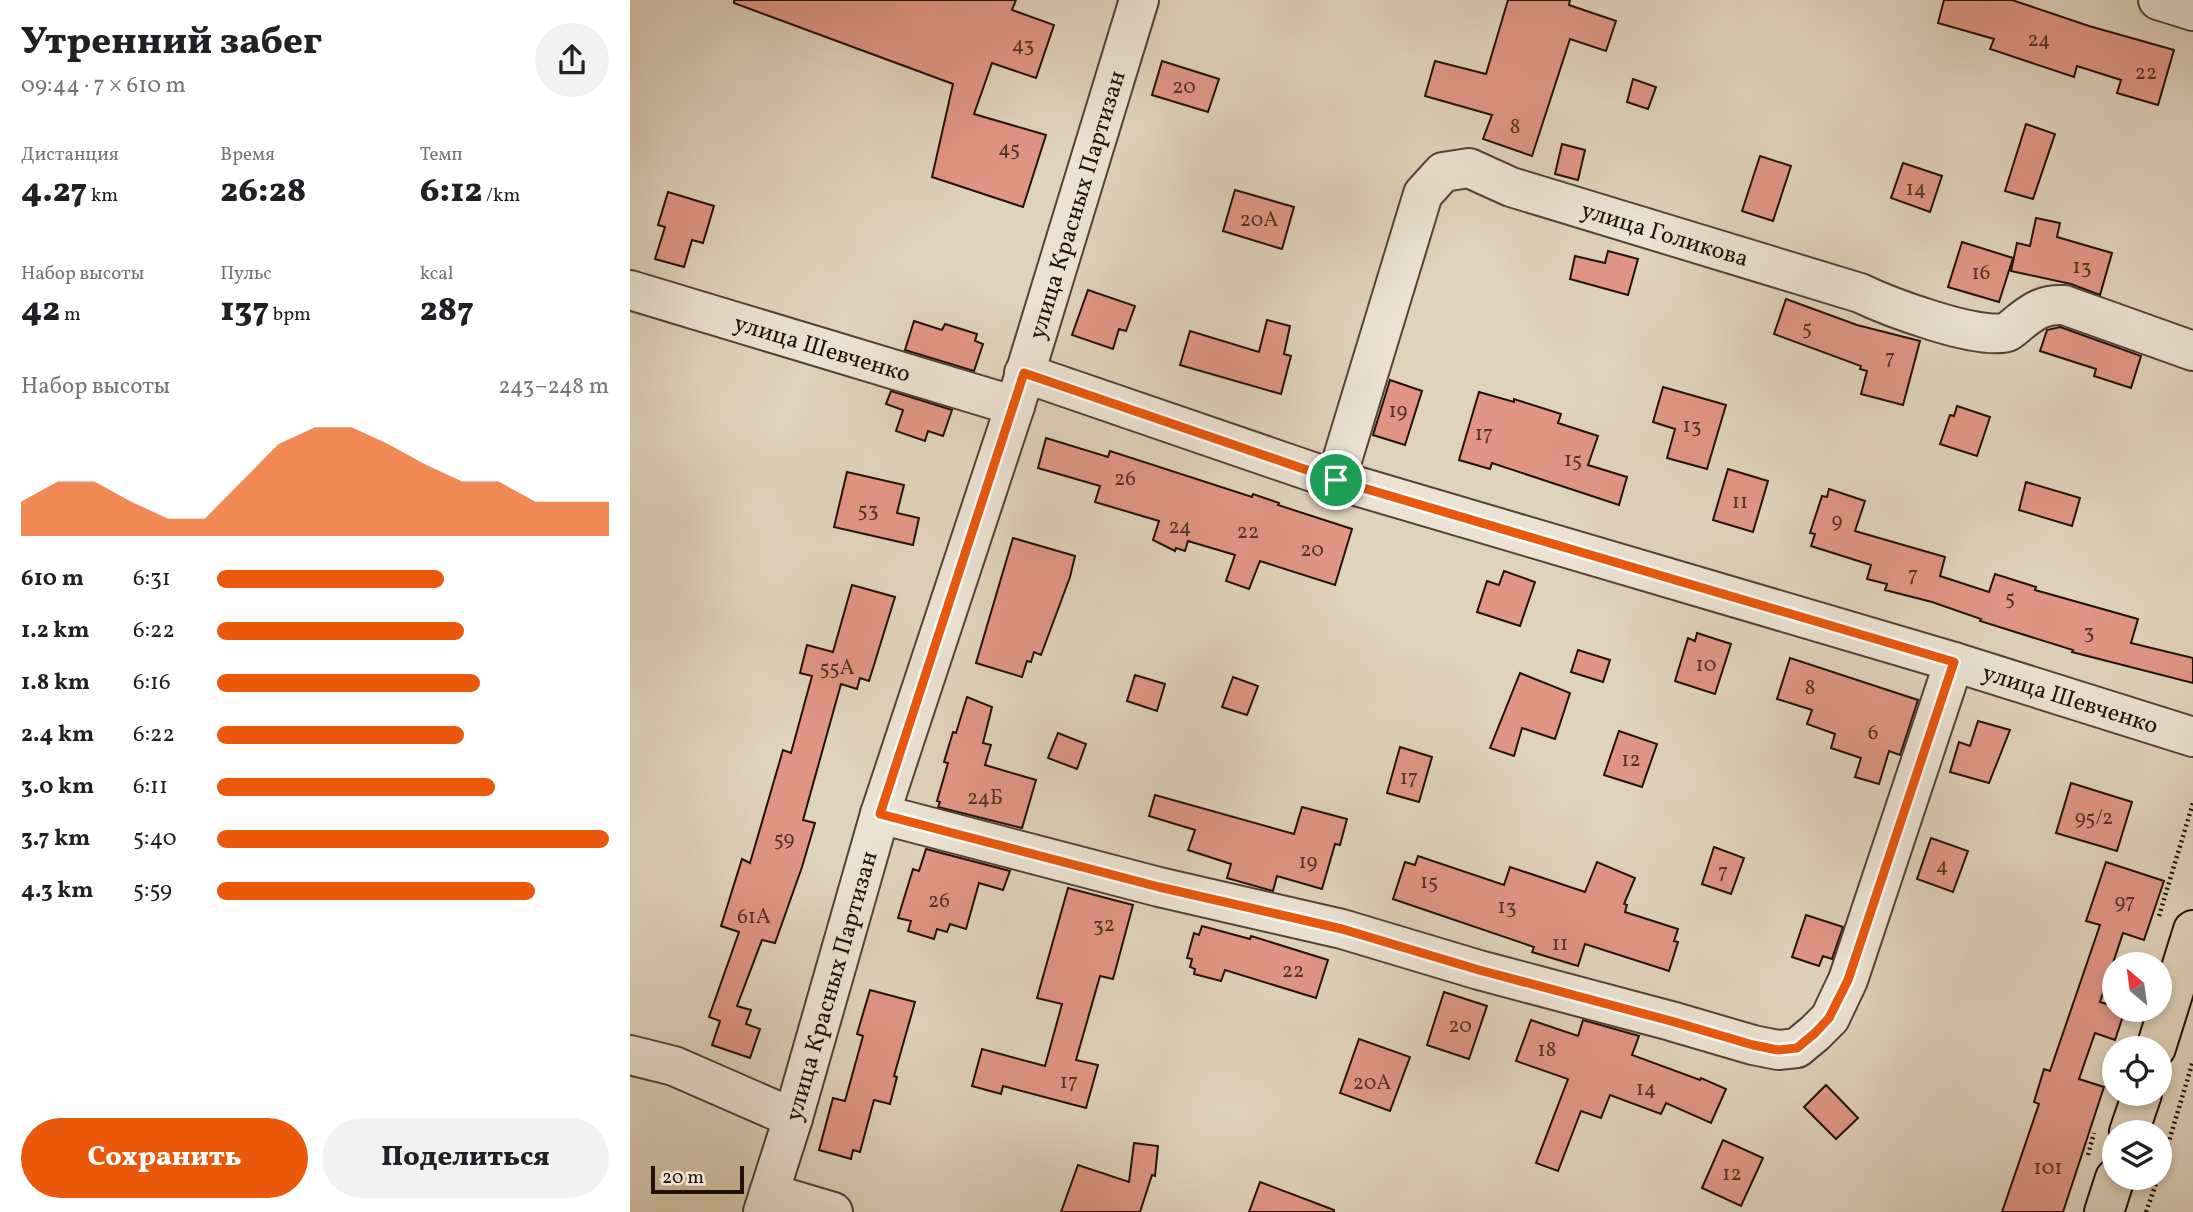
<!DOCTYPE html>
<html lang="ru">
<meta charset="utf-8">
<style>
:root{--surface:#fff;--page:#f2f2f2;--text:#202124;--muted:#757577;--accent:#ea580c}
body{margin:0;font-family:Vollkorn,serif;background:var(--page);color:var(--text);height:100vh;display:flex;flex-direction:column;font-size:26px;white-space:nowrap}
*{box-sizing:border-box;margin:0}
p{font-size:23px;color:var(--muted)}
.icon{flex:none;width:38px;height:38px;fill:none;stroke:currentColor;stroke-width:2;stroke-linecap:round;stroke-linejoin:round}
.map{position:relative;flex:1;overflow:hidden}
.sheet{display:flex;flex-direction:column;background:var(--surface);width:630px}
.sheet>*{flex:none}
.needle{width:46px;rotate:331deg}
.controls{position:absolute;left:1472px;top:952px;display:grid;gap:14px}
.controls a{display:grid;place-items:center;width:70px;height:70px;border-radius:50%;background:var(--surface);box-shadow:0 4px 10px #0003;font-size:35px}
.scale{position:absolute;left:21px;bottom:18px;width:93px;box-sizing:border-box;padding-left:7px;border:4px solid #24110b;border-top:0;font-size:19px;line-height:24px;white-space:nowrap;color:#24110b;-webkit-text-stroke:5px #ebe2d3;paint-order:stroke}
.pin{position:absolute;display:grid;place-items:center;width:60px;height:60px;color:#fff;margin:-30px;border:4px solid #fff;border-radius:50%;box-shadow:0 2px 7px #0007}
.round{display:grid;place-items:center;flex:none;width:74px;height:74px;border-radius:37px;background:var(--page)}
.headline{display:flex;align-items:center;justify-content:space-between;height:119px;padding:0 21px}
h1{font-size:38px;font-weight:800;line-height:52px}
.figures{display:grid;grid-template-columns:repeat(3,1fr);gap:10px;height:119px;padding:7px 21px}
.figures div{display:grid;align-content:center}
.figures b{font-size:35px;font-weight:800}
.figures small{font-size:19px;font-weight:400}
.figures p{font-size:19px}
.chart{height:196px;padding:14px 21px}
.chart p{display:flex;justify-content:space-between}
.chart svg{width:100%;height:126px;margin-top:7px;fill:var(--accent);opacity:.7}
.primary-button{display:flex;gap:14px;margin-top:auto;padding:14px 21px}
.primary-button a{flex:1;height:80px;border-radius:42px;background:var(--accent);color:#fff;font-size:28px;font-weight:800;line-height:80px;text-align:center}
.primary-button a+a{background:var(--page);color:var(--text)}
ul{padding:0 21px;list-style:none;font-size:23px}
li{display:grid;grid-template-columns:112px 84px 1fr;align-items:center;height:52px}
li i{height:18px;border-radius:9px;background:var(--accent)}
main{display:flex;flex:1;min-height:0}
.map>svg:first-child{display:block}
.building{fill:#e19685;stroke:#24110b;stroke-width:2}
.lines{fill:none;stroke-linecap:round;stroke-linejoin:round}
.minor-casing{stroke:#534237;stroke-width:42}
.major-casing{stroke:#24110b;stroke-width:42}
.path{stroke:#24110b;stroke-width:4.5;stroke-dasharray:2 3.5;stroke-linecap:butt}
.minor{stroke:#ebe2d3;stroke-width:38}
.major{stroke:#e0d3bb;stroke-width:38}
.route-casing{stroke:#fff;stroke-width:14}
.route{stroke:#ea580c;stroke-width:9}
.labels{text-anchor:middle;stroke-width:7;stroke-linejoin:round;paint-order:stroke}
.number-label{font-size:21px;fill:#53322a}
.street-label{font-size:24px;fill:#24110b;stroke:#ebe2d3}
</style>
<main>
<section class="sheet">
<div class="headline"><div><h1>Утренний забег</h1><p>09:44 · 7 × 610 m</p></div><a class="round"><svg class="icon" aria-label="share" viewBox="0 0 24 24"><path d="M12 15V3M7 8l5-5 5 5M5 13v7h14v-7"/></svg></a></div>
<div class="figures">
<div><p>Дистанция</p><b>4.27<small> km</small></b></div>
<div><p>Время</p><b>26:28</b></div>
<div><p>Темп</p><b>6:12<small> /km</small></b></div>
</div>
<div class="figures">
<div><p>Набор высоты</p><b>42<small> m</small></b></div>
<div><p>Пульс</p><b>137<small> bpm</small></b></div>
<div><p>kcal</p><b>287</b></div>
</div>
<div class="chart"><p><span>Набор высоты</span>243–248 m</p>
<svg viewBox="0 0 160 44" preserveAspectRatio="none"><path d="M0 44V32L10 25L20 25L30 32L40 38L50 38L60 25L70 12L80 6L90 6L100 12L110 19L120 25L130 25L140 32L150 32L160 32V44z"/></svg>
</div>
<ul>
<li><b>610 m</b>6:31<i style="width:58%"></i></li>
<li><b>1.2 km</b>6:22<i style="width:63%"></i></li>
<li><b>1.8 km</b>6:16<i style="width:67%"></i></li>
<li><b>2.4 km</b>6:22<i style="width:63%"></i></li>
<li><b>3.0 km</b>6:11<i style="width:71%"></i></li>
<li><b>3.7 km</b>5:40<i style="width:100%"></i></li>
<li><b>4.3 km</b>5:59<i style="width:81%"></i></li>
</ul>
<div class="primary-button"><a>Сохранить</a><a>Поделиться</a></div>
</section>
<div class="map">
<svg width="1563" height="1212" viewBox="0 0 1563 1212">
<rect width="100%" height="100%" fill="#e0d3bb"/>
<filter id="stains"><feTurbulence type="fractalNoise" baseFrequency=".00286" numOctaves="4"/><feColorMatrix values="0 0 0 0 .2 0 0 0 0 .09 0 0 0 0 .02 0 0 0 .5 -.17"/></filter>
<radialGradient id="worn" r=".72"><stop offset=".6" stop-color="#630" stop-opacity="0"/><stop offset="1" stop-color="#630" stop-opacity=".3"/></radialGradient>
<path class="building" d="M104,0h282l-4,10 42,15 -18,53 -44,-15 -18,51 72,21 -23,72 -91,-30 21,-93 -219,-81z
M878,0h62l-1,5 47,16 -10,30 -36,-12 -38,117 -49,-17 9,-24 -67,-19 10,-35 51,13z
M1314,0h68l77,26 85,24 -16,55 -41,-12 4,-13 -44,-14 -3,11 -84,-28 4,-10 -56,-16z
M532,61l57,18 -11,33 -56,-17z
M1003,79l23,8 -8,22 -21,-7z
M1396,124l29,10 -22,65 -28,-8z
M932,144l23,6 -7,30 -23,-6z
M1130,156l31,10 -18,55 -31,-10z
M1273,163l39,13 -12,36 -39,-14z
M605,190l59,17 -12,42 -59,-18z
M38,192l46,14 -11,37 -11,-3 -8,27 -29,-8 10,-32 -7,-2z
M1406,218l24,5 -3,14 55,16 -12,42 -29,-11 -60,-13 6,-28 13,3z
M1332,242l51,16 -14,44 -51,-15z
M978,251l30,8 -10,36 -58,-16 5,-23 30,7z
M458,290l47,16 -9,25 -7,-2 -6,20 -41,-14z
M1156,299l71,26 63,16 -17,64 -42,-11 6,-23 -7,-2 1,-3 -87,-32z
M637,320l23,6 -6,28 7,2 -10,38 -101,-29 10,-34 69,21z
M284,321l28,9 3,-6 32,10 -2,7 8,3 -9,27 -69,-21z
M1430,327l81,29 -10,32 -37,-12 2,-7 -56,-18 7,-21z
M760,380l32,11 -17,54 -32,-10z
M1033,387l63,18 -19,64 -40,-11 8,-29 -22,-7z
M261,391l61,19 -9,26 -15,-5 -3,10 -29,-10 7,-21 -17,-6z
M849,392l35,10v-3l47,15 -3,9 40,13 -10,29 39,12 -8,28 -127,-42 -2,6 -31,-9z
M1327,406l33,11 -13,39 -37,-12 10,-29 4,1z
M416,438l62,19 2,-6 142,46 1,-3 26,9 -1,2 74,24 -17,56 -75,-24 -11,28 -23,-8 9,-26 -47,-14 -3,10 -9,-3 -1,3 -22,-11 6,-19 -64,-19 5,-16 -62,-18z
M1098,469l40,12 -15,51 -40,-12z
M217,472l57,13 -7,28 22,5 -6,27 -79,-18z
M1396,482l54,16 -8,28 -53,-16z
M1199,489l36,12 -10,30 90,26 -5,19 49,16 6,-18 41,13 -1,3 103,29 -7,24 62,15v25l-121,-31 1,-2 -93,-29 1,-2 -49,-17 -47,-12 2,-6 -20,-5 4,-14 -60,-19 4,-12 -5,-1 12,-37 5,1z
M383,538l62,18 -5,21 -29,78 -7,-3 -3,10 -4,-1 -5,16 -46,-14z
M874,571l31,11 -15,44 -43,-14 10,-31 12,4z
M222,585l43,12 -26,84 -9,-3 -3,11 -16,-5 -38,136 12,3 -13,44 -27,76 -13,-3 -25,66 14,4 -5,14 14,5 -10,29 -38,-13 8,-24 -11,-4 30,-85 -18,-6 21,-67 8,4 33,-113 8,3 21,-77 -12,-3 7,-28 26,7z
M1067,633l34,11 -16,50 -40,-13 13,-43 7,3z
M948,650l32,10 -7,22 -32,-10z
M1160,658l128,42 -18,55 -11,-4 -10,33 -24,-7 6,-19 -30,-10 4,-14 -28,-10 5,-14 -35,-11z
M890,673l50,20 -15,46 -33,-11 -8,28 -24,-8z
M505,675l30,9 -8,27 -30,-10z
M603,677l25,9 -11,29 -25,-8z
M337,697l25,10 -9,36 8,2 -6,20 51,15 -14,48 -84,-21 2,-5 -3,-1 11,-38 -4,-1 9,-30 3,1z
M1348,721l32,9 -21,53 -39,-11 9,-30 11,4z
M989,731l38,13 -15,43 -38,-12z
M428,733l28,11 -9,25 -29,-11z
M770,747l32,10 -13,45 -32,-9z
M1441,783l61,19 -15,49 -61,-18z
M525,795l139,39 8,-27 45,12 -7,26 -5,-1 -13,45 -45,-13 -4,15 -46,-13 4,-14 -43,-14 7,-20 -46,-14z
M1301,838l37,13 -15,41 -36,-13z
M1084,847l30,11 -13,36 -29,-10z
M296,849l84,22 -7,19 -24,-7 -13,46 -16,-5 -3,8 -10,-3 -3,10 -26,-8 3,-10 -13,-3 15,-49 6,2z
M788,856l86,29 6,-18 75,25 12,-30 38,16 -11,26 3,1 -2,7 53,17 -4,12 4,1 -9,29 -84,-27 -7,22 -46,-14 2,-5 -141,-48 12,-37 10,3z
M1476,862l58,19 -20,59 -21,-7 -23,69 14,4v4h11l-10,30 -20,-7 -16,46 25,8 -41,125h-61l37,-108 -5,-2 10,-33 6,2 50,-146 -14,-4z
M438,888l65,17 -20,74 -13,-3 -24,84 22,5 -12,43 -83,-22 -2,8 -29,-8 10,-37 63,17 17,-62 -25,-6z
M1176,915l37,12 -11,32 -9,-3 -4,10 -27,-9z
M572,926l48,13 1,-3 77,24 -12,38 -91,-28 -4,11 -27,-7 1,-5 -5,-2 2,-8 -5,-1 7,-25 5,2z
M240,990l45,12 -21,74 3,1 -7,27 -16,-4 -14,52 -7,-2 -2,9 -32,-9 14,-52 12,3 18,-65 -6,-2z
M814,992l43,14 -18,53 -42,-14z
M901,1020l47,16 5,-16 56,16 -7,19 68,25 1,-2 25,11 -15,34 -45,-20 -5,11 -51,-19 -9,23 -20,-7 -23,60 -22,-8 32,-84 -52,-18z
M729,1039l51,18 -20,54 -50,-18z
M1196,1085l32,33 -22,21 -32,-32z
M1093,1140l40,18 -22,48 -39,-18z
M504,1143l24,3 -3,30 -3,-1 -12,37h-79l17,-47 51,17z
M630,1182l74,28v2h-85z"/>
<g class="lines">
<g class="minor-casing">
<g id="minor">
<path d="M1528,0l35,11"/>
<path id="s1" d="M0,290l385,116"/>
<path id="s2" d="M394,373l312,107 618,182 239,75"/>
<path id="s3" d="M706,480l87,-286 20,-22 26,-4 42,19 349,106c27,13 119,48 147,39 4,-2 9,-7 13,-10 15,-12 25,-18 44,-17l129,46"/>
<path d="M250,814l279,73 183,42 137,41 192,51 82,24 25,5 19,-2 18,-15 15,-15 18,-38 106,-318"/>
<path d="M0,1055l44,11 119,52"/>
<path d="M139,1193l64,19"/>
<path id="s4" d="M133,1212l30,-94 87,-304 135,-408 124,-406"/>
</g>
</g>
<g class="major-casing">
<path id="major" d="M1526,1048l37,-118
M1499,1132l13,-38
M1474,1212l11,-34"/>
</g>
<path class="path" d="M1529,916l34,-113
M1480,1078l4,-13
M1458,1155l6,-22
M1530,1171l33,-110
M1516,1212l12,-34"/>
<use href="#minor" class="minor"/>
<use href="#major" class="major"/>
</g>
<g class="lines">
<g class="route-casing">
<path id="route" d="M394,373l312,107 618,182 -106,318 -19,38 -14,15 -18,15 -19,2 -25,-5 -82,-24 -192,-51 -137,-41 -183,-42 -279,-73z"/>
</g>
<use href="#route" class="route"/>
</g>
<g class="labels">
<g class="number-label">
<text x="1409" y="46">24</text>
<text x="393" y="51">43</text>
<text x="1516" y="79">22</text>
<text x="554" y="93">20</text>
<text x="885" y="133">8</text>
<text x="379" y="155">45</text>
<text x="1286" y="195">14</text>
<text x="629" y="226">20А</text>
<text x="1452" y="273">13</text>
<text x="1351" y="279">16</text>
<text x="1177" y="334">5</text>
<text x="1260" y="364">7</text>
<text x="768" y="417">19</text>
<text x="1062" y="432">13</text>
<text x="854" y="440">17</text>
<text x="943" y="466">15</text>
<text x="495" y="485">26</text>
<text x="1110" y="508">11</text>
<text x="238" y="516">53</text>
<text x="1207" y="527">9</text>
<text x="550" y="533">24</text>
<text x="618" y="538">22</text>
<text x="682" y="556">20</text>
<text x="1283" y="581">7</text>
<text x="1380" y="604">5</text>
<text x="1459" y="638">3</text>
<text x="1076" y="671">10</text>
<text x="207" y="674">55А</text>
<text x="1180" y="694">8</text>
<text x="1243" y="739">6</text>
<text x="1001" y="766">12</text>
<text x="779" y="784">17</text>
<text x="355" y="804">24Б</text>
<text x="1464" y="824">95/2</text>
<text x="154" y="845">59</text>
<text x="678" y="868">19</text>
<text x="1312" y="872">4</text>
<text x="1093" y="878">7</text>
<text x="799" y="888">15</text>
<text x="309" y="907">26</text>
<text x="1495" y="908">97</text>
<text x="877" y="913">13</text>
<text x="124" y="923">61А</text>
<text x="474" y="931">32</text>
<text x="930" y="950">11</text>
<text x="663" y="977">22</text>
<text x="830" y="1032">20</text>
<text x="917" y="1056">18</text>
<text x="439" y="1088">17</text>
<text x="742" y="1089">20А</text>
<text x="1016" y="1095">14</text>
<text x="1418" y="1174">101</text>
<text x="1102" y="1180">12</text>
</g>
<g class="street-label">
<text dy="8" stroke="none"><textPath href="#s4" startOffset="1055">улица Красных Партизан</textPath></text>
<text dy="8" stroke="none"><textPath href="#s3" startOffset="562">улица Голикова</textPath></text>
<text dy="8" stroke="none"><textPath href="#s1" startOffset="201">улица Шевченко</textPath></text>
<text dy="8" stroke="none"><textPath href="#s2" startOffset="1096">улица Шевченко</textPath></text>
<text dy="8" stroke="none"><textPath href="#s4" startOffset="236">улица Красных Партизан</textPath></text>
</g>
</g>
<rect width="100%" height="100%" filter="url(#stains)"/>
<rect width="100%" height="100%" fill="url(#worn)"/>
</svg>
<div class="controls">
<a><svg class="needle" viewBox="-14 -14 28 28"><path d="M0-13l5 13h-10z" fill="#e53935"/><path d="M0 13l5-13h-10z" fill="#757577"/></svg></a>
<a><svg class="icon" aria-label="locate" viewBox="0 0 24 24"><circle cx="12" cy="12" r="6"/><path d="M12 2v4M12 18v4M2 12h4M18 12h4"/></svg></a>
<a><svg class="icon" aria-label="layers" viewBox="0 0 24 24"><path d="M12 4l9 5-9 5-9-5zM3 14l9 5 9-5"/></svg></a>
</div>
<div class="scale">20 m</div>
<div class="pin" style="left:706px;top:480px;background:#1e9e55"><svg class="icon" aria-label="arrive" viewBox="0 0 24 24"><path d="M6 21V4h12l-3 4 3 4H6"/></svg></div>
</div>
</main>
